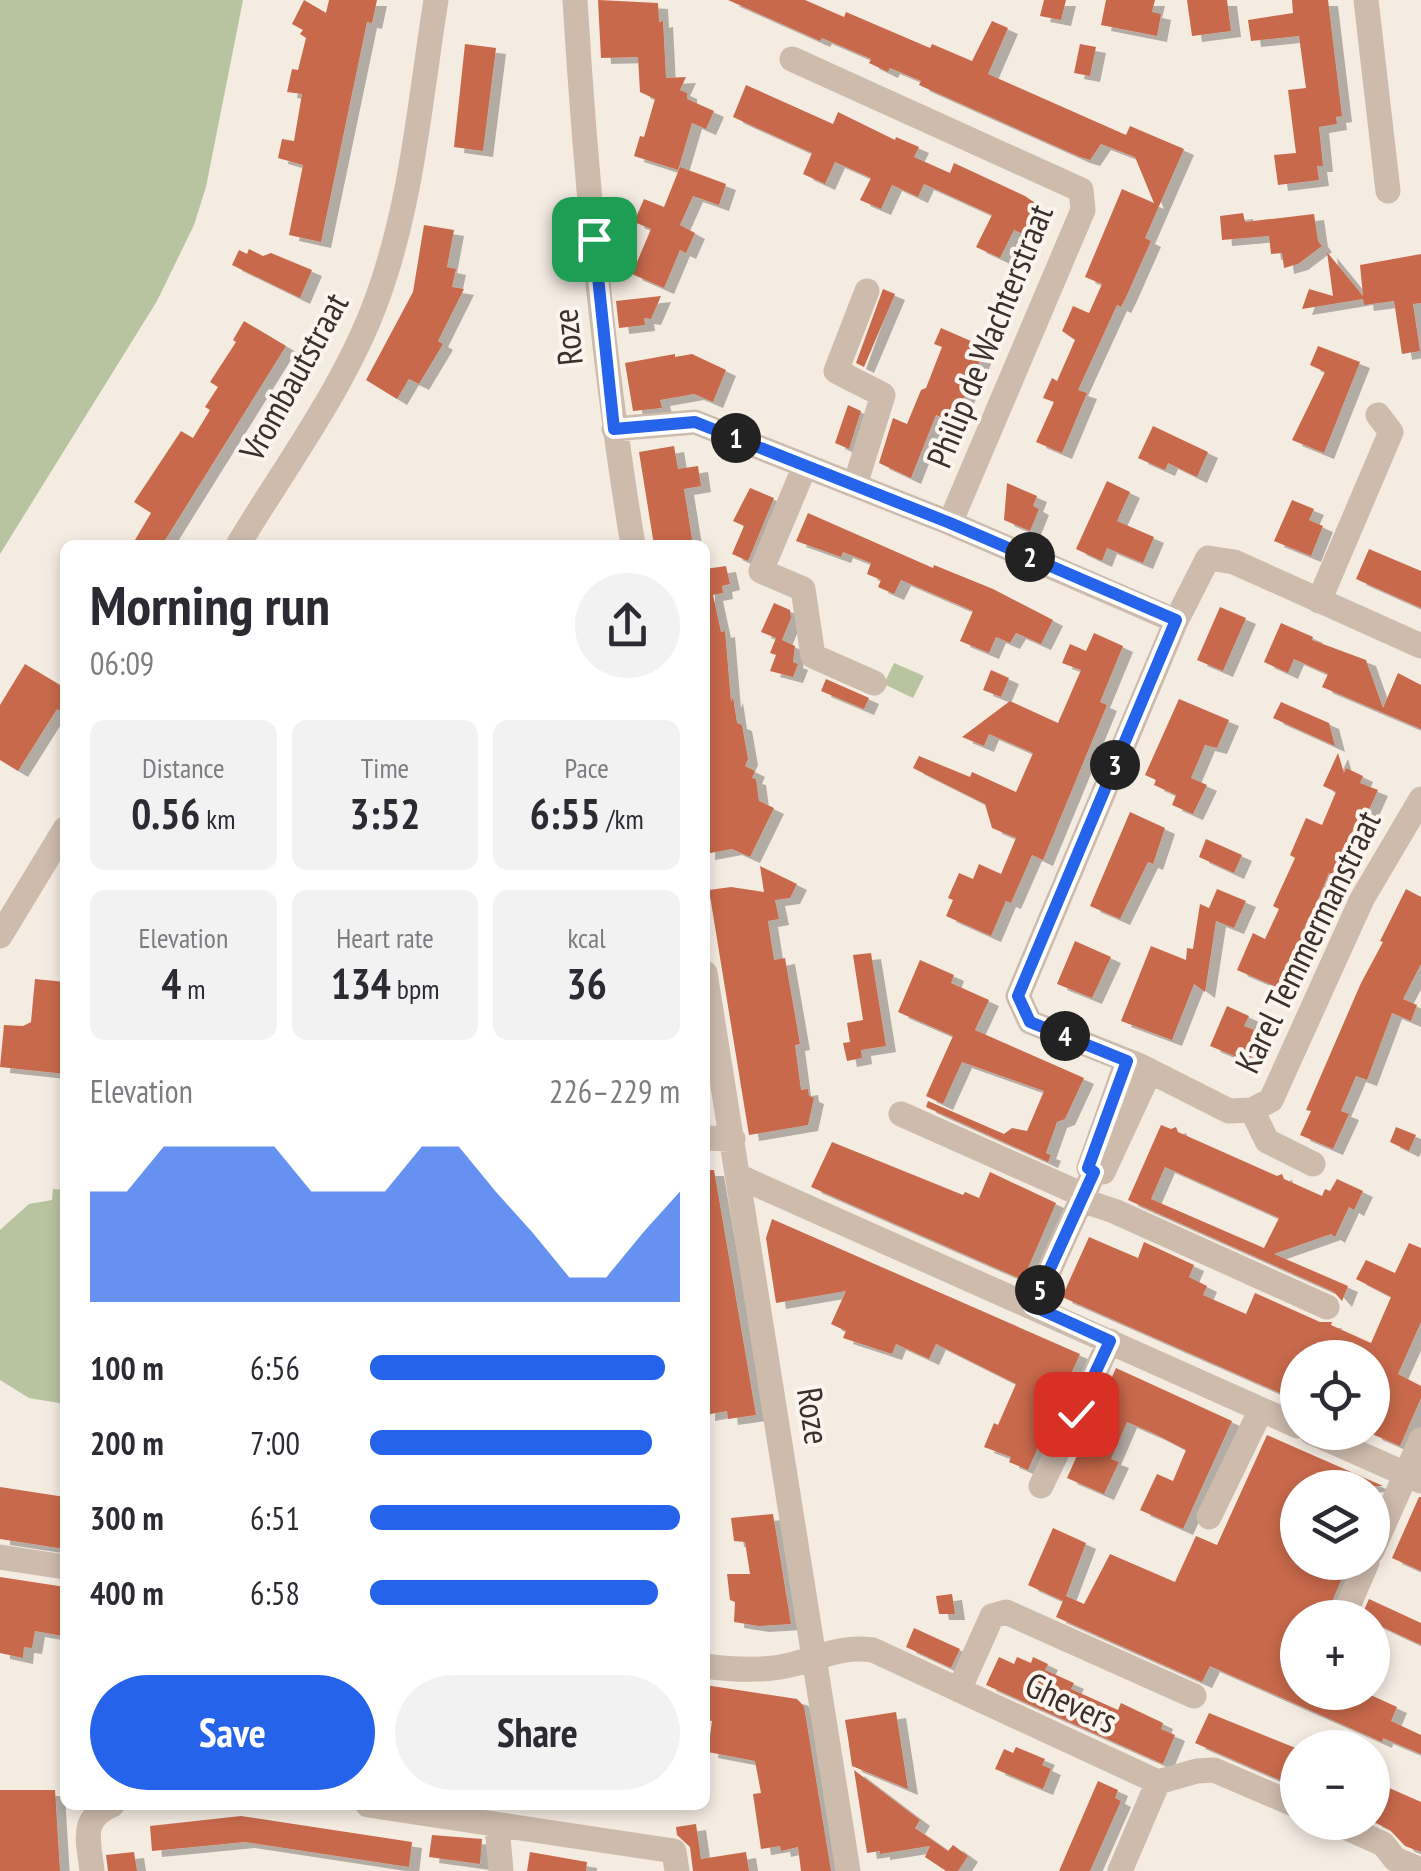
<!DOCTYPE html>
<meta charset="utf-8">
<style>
:root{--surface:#fff;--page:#f2f2f3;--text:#2b2b33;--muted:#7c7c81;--accent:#2563eb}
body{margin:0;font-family:"PT Sans Narrow",sans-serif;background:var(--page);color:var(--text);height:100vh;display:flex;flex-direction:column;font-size:38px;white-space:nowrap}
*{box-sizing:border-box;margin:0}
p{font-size:32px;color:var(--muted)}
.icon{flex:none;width:55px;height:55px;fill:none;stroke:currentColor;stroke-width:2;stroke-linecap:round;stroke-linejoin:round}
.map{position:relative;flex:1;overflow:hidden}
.drawer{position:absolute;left:60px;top:540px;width:650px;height:1270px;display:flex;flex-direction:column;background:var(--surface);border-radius:15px;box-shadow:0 5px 15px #0003}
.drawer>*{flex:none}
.controls{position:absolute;left:1280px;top:1340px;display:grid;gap:20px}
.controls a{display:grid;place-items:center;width:110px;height:110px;border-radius:50%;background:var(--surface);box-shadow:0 5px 15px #0003;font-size:50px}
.pin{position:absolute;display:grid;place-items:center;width:85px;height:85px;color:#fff;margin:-42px;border-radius:20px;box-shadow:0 5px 15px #0006}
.km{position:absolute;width:50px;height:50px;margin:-25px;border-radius:50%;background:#222;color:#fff;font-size:28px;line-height:50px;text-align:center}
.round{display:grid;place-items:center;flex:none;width:105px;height:105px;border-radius:52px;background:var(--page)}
.overview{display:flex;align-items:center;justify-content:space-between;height:170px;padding:0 30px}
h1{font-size:55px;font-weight:700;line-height:75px}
.stats{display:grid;grid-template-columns:repeat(3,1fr);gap:15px;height:170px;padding:10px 30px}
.stats div{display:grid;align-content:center;border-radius:15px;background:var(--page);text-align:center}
.stats b{font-size:42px;font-weight:700}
.stats small{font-size:28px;font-weight:400}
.stats p{font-size:28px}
.chart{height:280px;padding:20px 30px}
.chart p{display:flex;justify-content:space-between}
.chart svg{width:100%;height:180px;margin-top:10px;fill:var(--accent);opacity:.7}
.button{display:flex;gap:20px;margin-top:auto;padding:20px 30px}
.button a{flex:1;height:115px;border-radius:60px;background:var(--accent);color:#fff;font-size:40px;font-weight:700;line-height:115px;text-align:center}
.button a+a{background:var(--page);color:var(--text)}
ul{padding:0 30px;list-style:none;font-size:32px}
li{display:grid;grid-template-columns:160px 120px 1fr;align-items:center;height:75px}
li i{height:25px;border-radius:12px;background:var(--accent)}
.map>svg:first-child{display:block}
.green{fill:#b8c4a0}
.building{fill:#c8694b;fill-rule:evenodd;filter:url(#shadow)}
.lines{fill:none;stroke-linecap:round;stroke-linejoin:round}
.minor{stroke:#cdbbac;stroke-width:25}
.route-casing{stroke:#fff;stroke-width:20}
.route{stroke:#2563eb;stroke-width:12}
.labels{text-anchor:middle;stroke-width:8;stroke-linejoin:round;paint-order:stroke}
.street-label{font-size:35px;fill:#3b302b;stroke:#fbf5ee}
</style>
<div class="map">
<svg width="1421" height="1871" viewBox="0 0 1421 1871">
<defs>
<filter id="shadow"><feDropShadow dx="10" dy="6" stdDeviation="0" flood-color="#0004"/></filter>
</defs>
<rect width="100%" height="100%" fill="#f4ebe1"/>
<path class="green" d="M0,0h243l-37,187 -12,38 -37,76 -157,253z
M894,663l30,13 -11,22 -29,-14z
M53,1189l12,1v214l-36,-6 -29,-18v-150l29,-26 23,-4z"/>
<path class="building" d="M304,0l22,13 3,-13h48l-5,23 -5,-1 -46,220 -32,-7 14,-70 -25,-7 4,-19 12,2 8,-47 -15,-2 5,-23 6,1 8,-32 -6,-4 3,-4 -11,-6z
M598,0l60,3 1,19 4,-1 3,57 20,-1 -6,13 7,3v6l27,12 -8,18 -14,-6 -14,47 -44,-14 6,-20 4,1 11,-38 -15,-7 -2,-35 -37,1z
M728,0h77l39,17 2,-5 84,36 2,-4 40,17 20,-40 16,7 -20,46 138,61 4,-9 54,23 -39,89 6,3 -24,54 -6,12 -4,-2 -39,85 9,3 -25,60 -26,-11 18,-40 -11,-4 9,-20 5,3 18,-41 -13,-9 11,-25 16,7 13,-29 -17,-7 37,-88 32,14 -19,-46 -34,-13 -11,16 -10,-3 -161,-72 2,-4 -31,-13 -2,4 -19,-9 2,-4 -49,-21 -2,3z
M1044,0h22l-5,20 -21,-4z
M1106,0h49l-3,12 9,2 -4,22 -56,-11z
M1187,0h40l4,31 -39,5z
M1292,0h36l14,116 -6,1 1,7 -18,3 4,39h-6l2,14 -41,5 -4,-30 22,-2 -8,-63 18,-2 -7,-52 -48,5 -3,-21 45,-7z
M465,44l31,4 -13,103 -29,-4z
M1080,44l16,3 -6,29 -16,-3z
M746,85l87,39 5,-12 57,28 1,-3 23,10 -5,10 36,16 4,-10 71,33 17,12 -13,29 -15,-7 -14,28 -24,-11 16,-32 -68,-31 -6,13 -26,-12 -11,24 -21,-9 11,-22 -36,-16 -10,22 -22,-10 9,-21 -79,-36z
M680,167l46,17 -7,21 -26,-9 -13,29 15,8 -9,20 -6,-3 -16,38 -32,-14 19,-45 -17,-7 10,-23 20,8z
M1243,213l2,9 69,-8 4,27 4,5 -24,18 -14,4 -2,-15 -11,1 -2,-18 -47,4 -2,-24z
M424,225l30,5 -7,37 9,2 -4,18 12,2 -26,52 5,3 -24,40 -10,-5 -12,20 -31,-19 47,-88z
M249,249l14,7 8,-3 41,17 -12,28 -68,-33 7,-15 8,4z
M1327,252l36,44 -3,-31 61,-11v49l-8,1 7,47 -18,3 -8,-53 -30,4 -1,-6 -61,10 7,-20 24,7z
M883,289l12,5 -31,73 -8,-4z
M661,296l-10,23 -7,-1 1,7 -26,3 -3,-27z
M244,321l42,25 -124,199h-30l19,-32 -17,-11 47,-71 12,7 17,-28 -5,-3 13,-20 -8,-5 26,-40 -3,-2z
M941,328l39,17 -3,9 5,2 -25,58 -5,-3 -4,9 -12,-5 -25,63 -32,-15 14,-45 14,6 14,-34 5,-2 16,-41 -8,-3z
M1318,346l42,16 -36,91 -32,-13 33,-68 -15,-7z
M675,354v3l17,-3 34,16 -13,32 -19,-8 -34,6 2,8 -29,3 -8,-48z
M848,405l13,6 -12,38 -14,-6z
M1153,426l55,26 -11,25 -29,-14 -3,7 -27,-12z
M674,446l4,23 20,-3 3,20 -17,3 9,56h-39l-15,-93z
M1107,481l23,11 -13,29 37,16 -11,26 -36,-15 -5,13 -26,-12z
M1007,483l30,13 -4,10 6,3 -9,22 -26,-11z
M750,488l24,10 -26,63 -16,-7 12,-28 -11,-5z
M1292,500l22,9 -5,11 14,6 -12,30 -37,-15z
M808,513l125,55 1,-3 59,24 60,31 -12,24 -25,-11 -6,10 -14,-6 -7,16 -29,-12 13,-30 -72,-31 -7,14 -16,-7 3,-7 -14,-6 4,-11 -28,-11 -2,5 -45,-16z
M1369,549l52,22v37l-65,-29z
M726,566l4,18 -8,2 1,7 -10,2 8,37 4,-1 6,71 2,-5 4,26 5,2 6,34 -3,7 10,5 -3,7 4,1 3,22 15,7 -24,49 -18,-8 -27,5v-285z
M774,603l16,7 1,8 -9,22 13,6 -2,16 5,2 -5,13 -23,-6 6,-16 -6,-2 6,-15 -15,-6z
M1220,607l26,11 -23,53 -26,-11z
M1281,623l32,14 -1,3 54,20 17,48 15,-35 23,12v44l-99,-42 6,-13 -34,-15 -6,14 -24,-11z
M1094,633l29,13 -23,56 7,3 -64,155 -11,-5 -21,48 -5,-2 -15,35 -45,-20 7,-16 -5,-2 11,-25 14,6 6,-15 22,10 15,-36 -24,-10 -7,-24 -72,-36 6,-12 51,21 2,-5 44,20 17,-39 -44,-19 -5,12 -22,-9 48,-36 48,22 23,-53 -19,-7 8,-19 16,7z
M25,664l40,24v13l-6,10 -2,-2 -39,62 -18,-11v-55z
M991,670l18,8 -8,19 -18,-7z
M826,679l43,19 -5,11 -43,-18z
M1179,699l50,21 -12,28 -12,-3 -14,33 16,7 -14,29 -21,-9 4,-10 -22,-10 2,-5 -11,-5z
M1281,702l48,21 6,23 -62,-28z
M1338,753l6,20 2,-5 17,8 -3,7 18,7 -10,22 -6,-3 -28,66 -5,-2 -48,116 -44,-19 16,-37 12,6 14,-30 -6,-3 22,-48 -5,-3 16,-37 16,7 14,-33 -13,-6z
M1130,812l35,16 -12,36 -5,-2 -28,57 -30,-13z
M1206,839l36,16 -8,18 -35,-16z
M760,866l37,18 -7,14 -15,2 4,19 -11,2 6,39 11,-2 15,86 -5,1 6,45 7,-1 1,7 5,2 -6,27 -59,10 -40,-245 22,-3 33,5z
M1217,889l29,12 -12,27 -18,-7 -11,71 -11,-8 -22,56 -51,-19 30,-75 35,14 1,-12 6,1 7,-45 9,4z
M1406,889l15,8v67l-18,35 14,6 -6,16 -19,-8 -25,67 -11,-4 -15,35 8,3 -16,35 -33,-14 11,-24 -5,-1 55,-127 22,-41 -3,-1z
M1075,941l36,16 -19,41 -35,-14z
M871,953l15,93 -25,4 1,8 -15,3 -4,-18 7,-1 -3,-19 16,-3 -10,-65z
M920,960l34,15 -3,8 38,17 -14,30 109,48 -19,41 -8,3 -11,31 5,2 -3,7 -122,-55 2,-6 76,33 8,-6 15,3 17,-40 -82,-29 -19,42 -17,-8 27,-60 -55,-24z
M35,979l30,3v92l-65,-7 4,-42 19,1 8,-4z
M1227,1006l22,10 -5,10 16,6 -11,30 -39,-16z
M1161,1125l10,4 5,-2 2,5 99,44 5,-2 2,5 38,17 3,-7 5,2 7,-12 26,12 -9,19 -5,-3 -14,30 -4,-3 -57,20 74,32 -6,15 -8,-9 -206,-92zM1165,1167l114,51 -15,30 -113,-49z
M1396,1127l20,8 -7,16 -19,-9z
M832,1142l131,53 2,-3 14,6 11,-26 66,31 -33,77 -212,-93z
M705,1170h9l42,245 -28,4 -1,-8 -22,4z
M772,1219l308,135 -52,116 -19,-8 2,-5 -27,-10 10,-24 4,2 18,-41 -80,-40 -7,15 -33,-15 -4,10 -49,-16 3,-7 -15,-7 15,-33 -70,12 -10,-65z
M1089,1237l49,21 6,-16 50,23 -5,12 18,9 -4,9 43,19 9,-21 65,29h12l-1,3 40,18 20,-46 -35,-18 10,-19 29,13 14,-30 12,5v74l-23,52 23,12v12l-21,48 -28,-12v-76h-74v43l-236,-104z
M1116,1368l116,53 -49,108 -43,-19 17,-36 16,7 13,-31 -31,-16 -28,-12 -16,37 8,3 -15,32 -37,-16z
M1267,1435l116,51 -85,2v74h51l-24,56h-27v74h66l33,15 -6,14 30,14v19l-38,-16 -1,4 -172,-76 -8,16 -146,-65 7,-16 -35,-16 25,-57 33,15 -20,53 18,8 26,-50 65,28 21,-46 21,9z
M0,1487l65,10v52l-65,-10z
M1419,1497h2v74l-29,-13z
M773,1514l18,110 -32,2 -25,-4 1,-20 -5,-2 -3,-26h23l-5,-32 -11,-1 -3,-23z
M0,1577l65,10 -2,49 -28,-5 -3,17 -8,-1 -1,11 -23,-5z
M952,1594l3,20h-16l-3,-18z
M1369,1599l52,24v22l-49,-23v-4l-11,-1z
M914,1628l46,21 -9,19 -45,-21z
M999,1657l15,7 3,-7 14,6 2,-6 15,7 -3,6 29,13 -3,6 47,21 3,-7 42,20 -2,6 14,6 -12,29 -177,-79z
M705,1685l92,14 7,7 27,165h-30l-3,-24 -17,4 -1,-5 -19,3 -8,-55 8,-1 -6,-32 -47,-9 4,-31 -7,-1z
M896,1712l12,77 -56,-23 -4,-28 -3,-18z
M1209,1713l89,36v39l-103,-45z
M1016,1747l29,12 -3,6 9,4 -8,20 -48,-20 9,-20 9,4z
M854,1770l66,50 -5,8 33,23 5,-6 15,11 -10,15h-12l-21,-14 5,-11 -50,8v-3l-13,2z
M1098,1781l20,9 -3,8 6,3 -31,70h-31z
M1387,1787l34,15v50l-16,-6 -15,-16 -18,-9v-33l12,6z
M0,1790h55l5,81h-60z
M241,1816l171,26 -3,25 -164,-25 -93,9 -2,-25z
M696,1824l5,35 45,-7 3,19h-56l-3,-24 -13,-12 -1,-8z
M432,1835l50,4 -2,25 -51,-7z
M134,1852l3,19h-29l-2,-16z
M530,1852l57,10 -1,9h-59z"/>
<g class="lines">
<path class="minor" d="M575,0c11,183 28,365 58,545
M1366,0l22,191
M792,59l289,131 2,20 -133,313
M614,429l81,-7 255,101 226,98
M805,466l-44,105 42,18 10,67 61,27
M855,485l28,-90 -47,-24 31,-80
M238,545c48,-80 107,-158 139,-246 35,-95 43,-199 59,-299
M1319,601l72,-169 -13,-17
M1421,646l-187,-84 -26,-4 -32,63 -158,375 12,26 108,43 91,46 23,-1 19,-10 91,-201 59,-100
M0,936l65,-107
M705,973l143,898
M1252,1110l15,31 46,23
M901,1114l182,81
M705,1138l28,1
M1103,1172l47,-101
M740,1177l558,249
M1081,1200l33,11 213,96
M1033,1306l61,-134 -5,-4 38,-107
M1311,1432l110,49
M1041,1486l69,-145
M1209,1517l52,-107
M1372,1551l49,-111
M0,1557l65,10
M1343,1618l24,-56
M705,1666c29,4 60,6 89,-2 30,-8 47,-18 79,-14l285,132 39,-11 17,-1 84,36
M959,1690l33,-74 14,-4 188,84
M368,1805l306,46 3,20
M1334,1822l49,22 12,15 26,11
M497,1826l4,45
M92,1871c-3,-30 -13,-52 20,-66
M1120,1871l38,-89"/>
</g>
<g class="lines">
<g class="route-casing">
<path id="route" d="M594,239l20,190 81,-7 255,101 226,97 -158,376 12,26 97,39 -39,107 6,4 -61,134 77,35 -34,73"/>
</g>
<use href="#route" class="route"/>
</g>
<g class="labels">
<g class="street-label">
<text transform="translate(990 336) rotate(-68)" y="12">Philip de Wachterstraat</text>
<text transform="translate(568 337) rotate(-96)" y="12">Roze</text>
<text transform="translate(294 377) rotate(-61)" y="12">Vrombautstraat</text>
<text transform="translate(1308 942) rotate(-64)" y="12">Karel Temmermanstraat</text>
<text transform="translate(813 1416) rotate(81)" y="12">Roze</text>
<text transform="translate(1071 1703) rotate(25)" y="12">Ghevers</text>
</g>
</g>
</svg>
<div class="controls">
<a><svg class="icon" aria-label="locate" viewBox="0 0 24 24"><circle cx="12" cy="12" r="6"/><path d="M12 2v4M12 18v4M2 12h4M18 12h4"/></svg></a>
<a><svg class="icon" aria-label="layers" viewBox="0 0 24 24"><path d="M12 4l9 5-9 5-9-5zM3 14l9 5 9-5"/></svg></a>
<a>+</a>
<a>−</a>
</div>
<div class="pin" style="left:594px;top:239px;background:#1e9e55"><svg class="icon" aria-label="arrive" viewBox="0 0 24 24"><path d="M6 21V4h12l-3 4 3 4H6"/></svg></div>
<div class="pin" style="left:1076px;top:1414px;background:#d93025"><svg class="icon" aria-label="check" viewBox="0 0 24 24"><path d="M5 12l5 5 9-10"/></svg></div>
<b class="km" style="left:736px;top:438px">1</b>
<b class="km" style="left:1030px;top:557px">2</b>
<b class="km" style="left:1115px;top:765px">3</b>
<b class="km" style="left:1065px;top:1036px">4</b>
<b class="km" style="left:1040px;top:1290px">5</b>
<section class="drawer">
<div class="overview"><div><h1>Morning run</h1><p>06:09</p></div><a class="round"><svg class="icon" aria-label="share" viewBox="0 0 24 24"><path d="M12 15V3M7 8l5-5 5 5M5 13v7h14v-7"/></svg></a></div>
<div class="stats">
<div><p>Distance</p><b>0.56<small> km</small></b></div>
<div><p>Time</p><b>3:52</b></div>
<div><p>Pace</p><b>6:55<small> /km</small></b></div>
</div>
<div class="stats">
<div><p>Elevation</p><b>4<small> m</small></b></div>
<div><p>Heart rate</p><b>134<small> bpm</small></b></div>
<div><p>kcal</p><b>36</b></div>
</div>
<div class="chart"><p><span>Elevation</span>226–229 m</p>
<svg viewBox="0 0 160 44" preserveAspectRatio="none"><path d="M0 44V17L10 17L20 6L30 6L40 6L50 6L60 17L70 17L80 17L90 6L100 6L110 17L120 27L130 38L140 38L150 27L160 17V44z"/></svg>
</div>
<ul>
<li><b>100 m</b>6:56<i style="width:95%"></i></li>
<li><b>200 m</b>7:00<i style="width:91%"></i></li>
<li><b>300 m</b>6:51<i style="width:100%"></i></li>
<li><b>400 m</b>6:58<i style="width:93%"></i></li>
</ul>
<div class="button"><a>Save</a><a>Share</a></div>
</section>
</div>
